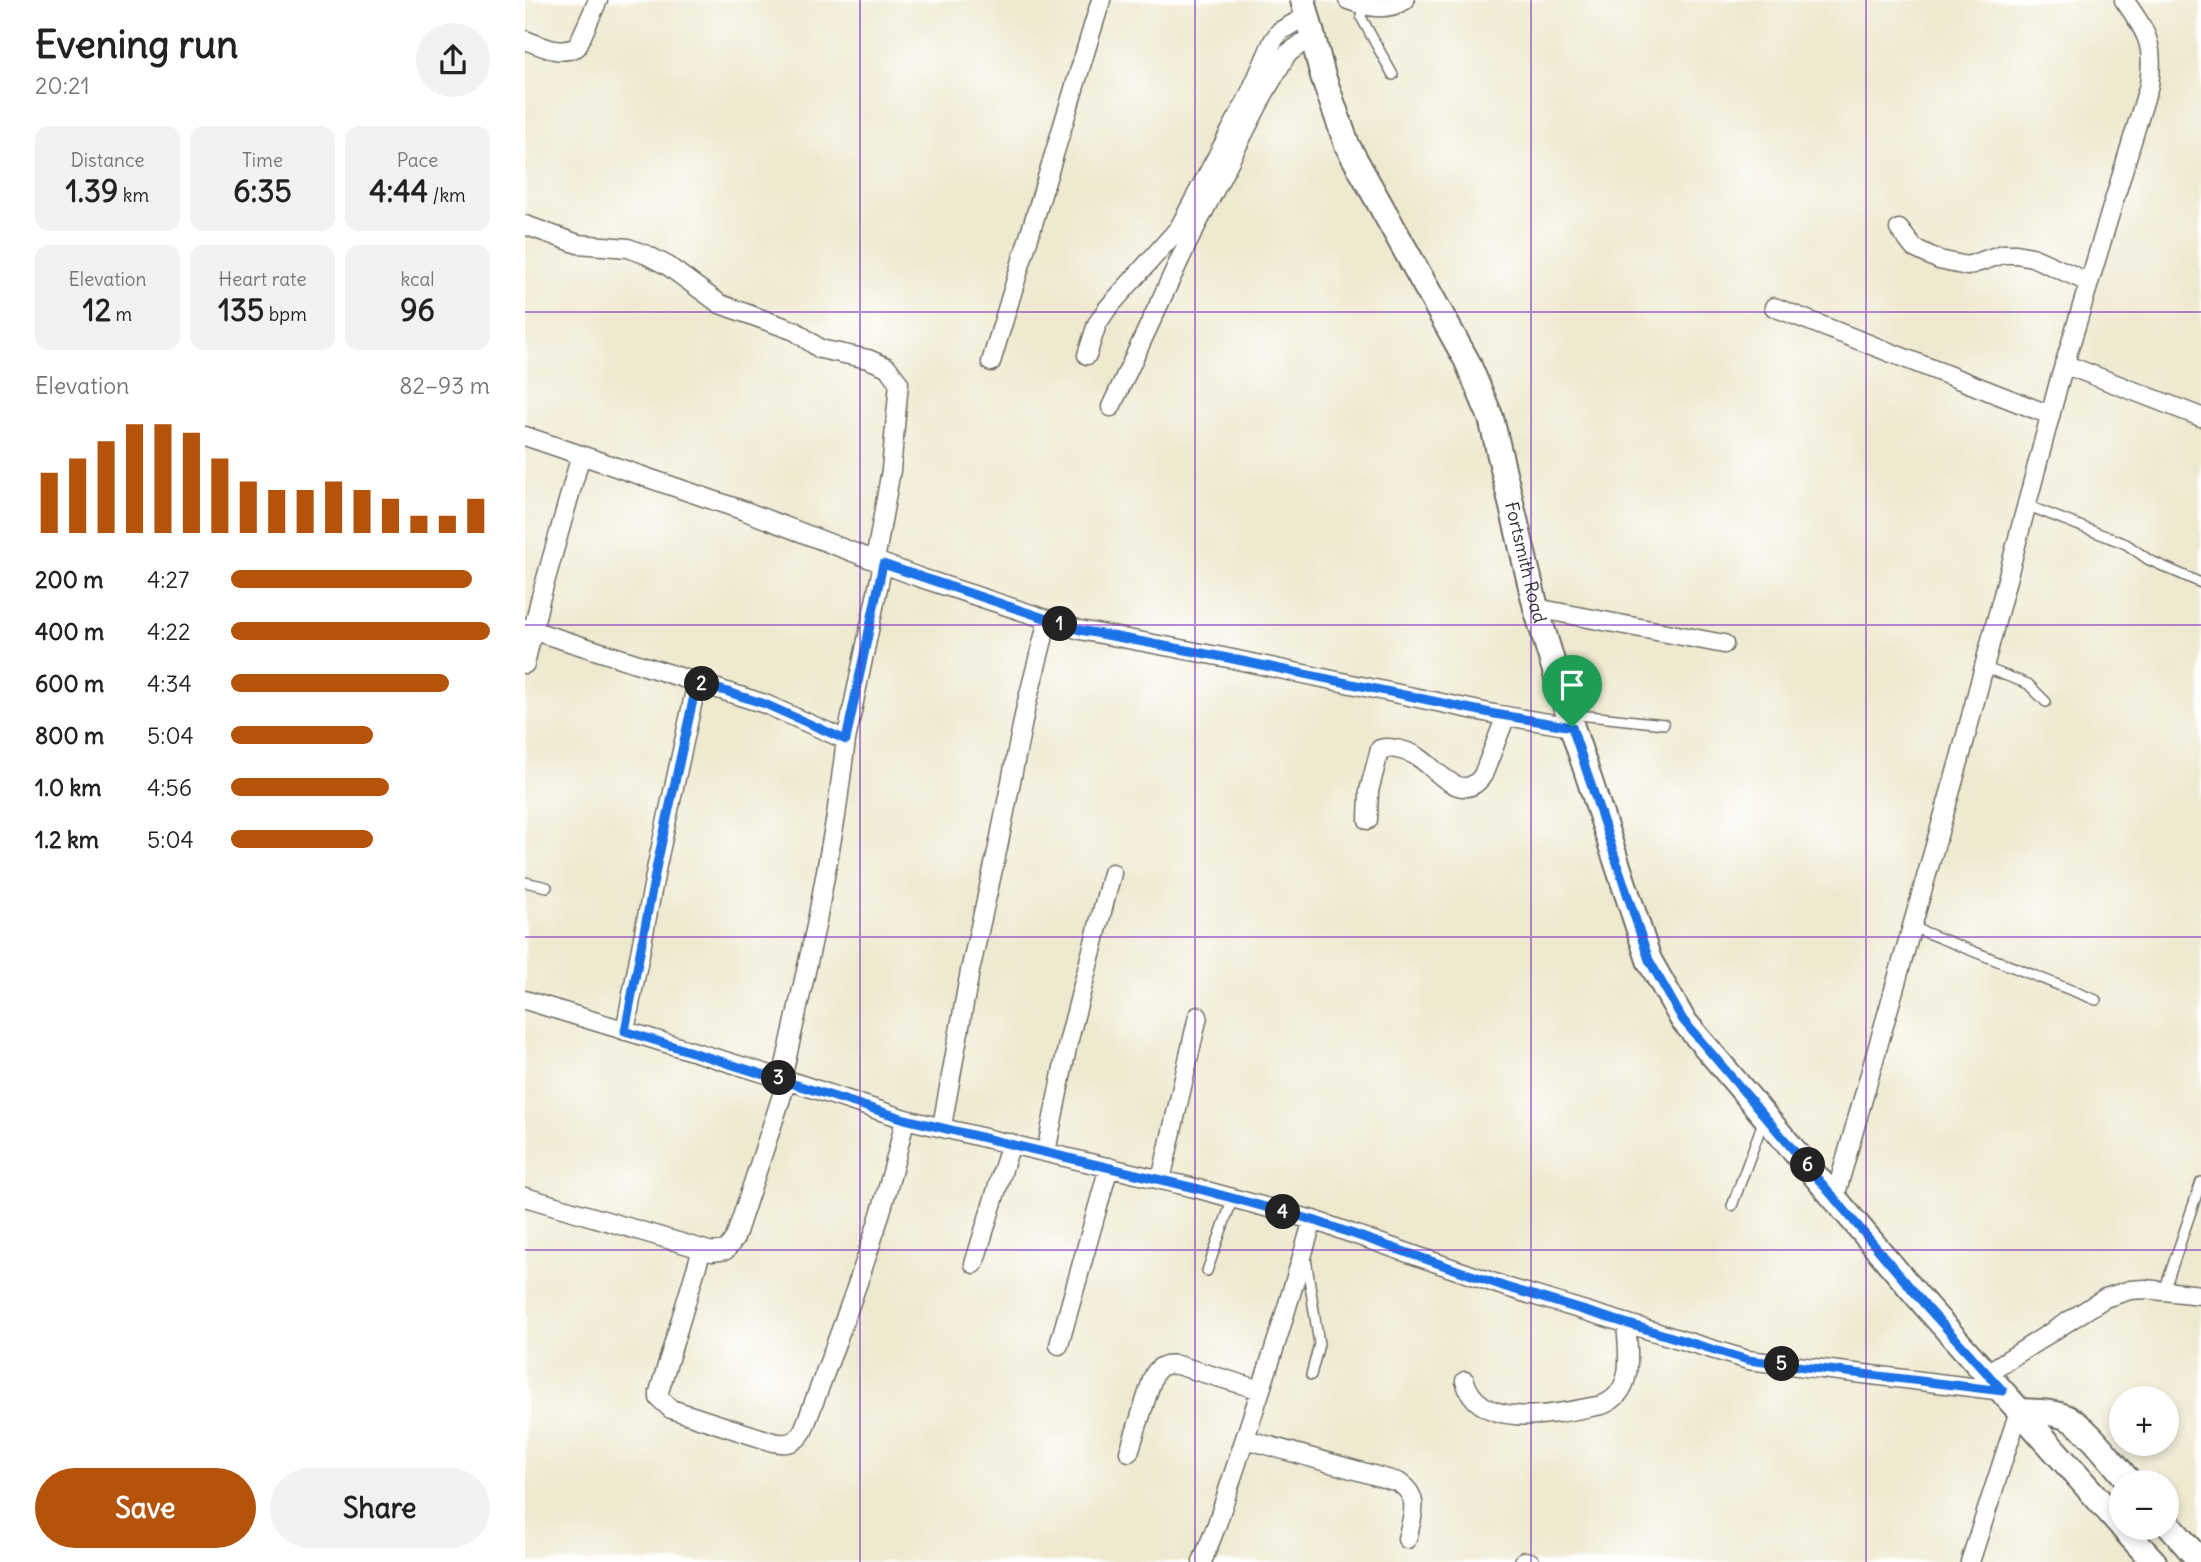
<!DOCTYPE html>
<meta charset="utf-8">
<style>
:root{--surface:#fff;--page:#f2f2f2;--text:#222;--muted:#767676;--accent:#b45309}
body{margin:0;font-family:Delius,sans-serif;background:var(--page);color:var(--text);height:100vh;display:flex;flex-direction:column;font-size:26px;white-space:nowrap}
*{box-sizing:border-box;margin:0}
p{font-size:23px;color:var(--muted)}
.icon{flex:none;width:38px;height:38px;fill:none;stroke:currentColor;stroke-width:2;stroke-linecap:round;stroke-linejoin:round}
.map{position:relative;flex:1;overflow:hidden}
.side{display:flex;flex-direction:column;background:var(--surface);width:525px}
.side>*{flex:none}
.buttons{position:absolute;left:1584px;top:1386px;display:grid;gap:14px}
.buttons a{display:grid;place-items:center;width:70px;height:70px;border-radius:50%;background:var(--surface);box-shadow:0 4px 10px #0003;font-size:35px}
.pin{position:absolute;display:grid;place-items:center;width:60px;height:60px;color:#fff;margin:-72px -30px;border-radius:50% 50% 50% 0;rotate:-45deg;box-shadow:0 0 7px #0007}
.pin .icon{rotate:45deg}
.km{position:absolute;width:35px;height:35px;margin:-18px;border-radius:50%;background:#222;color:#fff;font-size:19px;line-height:35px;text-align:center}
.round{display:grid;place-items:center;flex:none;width:74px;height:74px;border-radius:37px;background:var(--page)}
.headline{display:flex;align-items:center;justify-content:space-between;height:119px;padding:0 35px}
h1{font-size:38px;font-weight:700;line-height:52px}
.stats{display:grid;grid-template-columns:repeat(3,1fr);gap:10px;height:119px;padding:7px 35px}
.stats div{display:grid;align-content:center;border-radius:14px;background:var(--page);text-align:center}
.stats b{font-size:30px;font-weight:700}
.stats small{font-size:19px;font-weight:400}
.stats p{font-size:19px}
.chart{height:196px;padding:14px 35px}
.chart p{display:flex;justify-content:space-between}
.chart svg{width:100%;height:126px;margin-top:7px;stroke:var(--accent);stroke-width:6}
.primary-button{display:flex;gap:14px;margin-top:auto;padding:14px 35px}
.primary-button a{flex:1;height:80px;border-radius:42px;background:var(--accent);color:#fff;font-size:28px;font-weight:700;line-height:80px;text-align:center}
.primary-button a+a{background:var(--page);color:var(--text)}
ul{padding:0 35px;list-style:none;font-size:23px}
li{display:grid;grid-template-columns:112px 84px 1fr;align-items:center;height:52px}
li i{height:18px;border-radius:9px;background:var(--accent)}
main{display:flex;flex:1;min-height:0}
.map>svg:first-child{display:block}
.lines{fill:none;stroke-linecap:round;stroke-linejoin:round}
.lane-casing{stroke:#6f6e64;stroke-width:12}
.street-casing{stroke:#6f6e64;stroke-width:21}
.secondary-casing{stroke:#6f6e64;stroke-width:28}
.lane{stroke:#fff;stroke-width:9}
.street{stroke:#fff;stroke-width:18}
.secondary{stroke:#fff;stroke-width:24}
.route-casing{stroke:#fff;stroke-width:14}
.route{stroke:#1a73e8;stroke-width:9}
.grid{fill:none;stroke:#7b2cbf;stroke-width:2;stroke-opacity:0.55}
.labels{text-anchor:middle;stroke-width:6;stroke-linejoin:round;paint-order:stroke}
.street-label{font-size:18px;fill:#2b2b2b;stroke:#fff}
</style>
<main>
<section class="side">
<div class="headline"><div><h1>Evening run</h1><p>20:21</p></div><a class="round"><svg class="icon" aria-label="share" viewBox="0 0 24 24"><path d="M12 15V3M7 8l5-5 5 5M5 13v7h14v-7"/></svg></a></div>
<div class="stats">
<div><p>Distance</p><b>1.39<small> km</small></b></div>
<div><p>Time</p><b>6:35</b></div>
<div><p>Pace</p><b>4:44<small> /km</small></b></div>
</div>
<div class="stats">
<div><p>Elevation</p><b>12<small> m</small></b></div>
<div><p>Heart rate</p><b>135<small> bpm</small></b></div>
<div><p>kcal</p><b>96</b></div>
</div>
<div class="chart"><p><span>Elevation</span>82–93 m</p>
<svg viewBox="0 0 160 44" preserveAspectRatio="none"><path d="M5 44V23M15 44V18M25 44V12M35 44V6M45 44V6M55 44V9M65 44V18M75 44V26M85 44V29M95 44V29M105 44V26M115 44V29M125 44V32M135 44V38M145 44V38M155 44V32"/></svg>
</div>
<ul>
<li><b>200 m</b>4:27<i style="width:93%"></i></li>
<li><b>400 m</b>4:22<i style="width:100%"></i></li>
<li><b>600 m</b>4:34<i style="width:84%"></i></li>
<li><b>800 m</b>5:04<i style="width:55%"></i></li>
<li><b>1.0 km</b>4:56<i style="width:61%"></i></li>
<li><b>1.2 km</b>5:04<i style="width:55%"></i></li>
</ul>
<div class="primary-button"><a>Save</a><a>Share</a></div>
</section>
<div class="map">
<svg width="1676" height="1562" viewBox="0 0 1676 1562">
<rect width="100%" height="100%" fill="#fff"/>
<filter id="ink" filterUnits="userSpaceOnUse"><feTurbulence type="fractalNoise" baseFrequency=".0143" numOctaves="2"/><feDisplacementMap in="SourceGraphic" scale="14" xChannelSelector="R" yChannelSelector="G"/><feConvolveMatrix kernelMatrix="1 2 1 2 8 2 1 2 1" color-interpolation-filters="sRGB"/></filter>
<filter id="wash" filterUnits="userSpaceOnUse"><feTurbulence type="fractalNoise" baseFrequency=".00686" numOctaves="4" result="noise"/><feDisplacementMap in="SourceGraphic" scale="28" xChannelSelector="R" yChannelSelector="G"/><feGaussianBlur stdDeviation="1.57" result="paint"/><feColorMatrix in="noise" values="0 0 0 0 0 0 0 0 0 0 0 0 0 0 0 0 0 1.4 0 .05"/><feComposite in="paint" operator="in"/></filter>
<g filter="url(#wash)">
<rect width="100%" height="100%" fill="#eee9cf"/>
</g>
<g filter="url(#ink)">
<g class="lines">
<g class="lane-casing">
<path id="lane" d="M838,6l-2,11 32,58
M1501,505l100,39 23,16 52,23
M1458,667l45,17 18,18
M1045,714l94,10
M0,882l22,5
M1387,927l184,73
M1207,1206l32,-87
M781,1258l13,86 -8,31
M682,1271l26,-73
M1639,1291l37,-109"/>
</g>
<g class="street-casing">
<path id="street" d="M823,0c20,7 38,12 57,0
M0,40c17,6 34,16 52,7l21,-47
M0,225l53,19 50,4 19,7 21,11 52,38 75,27 25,18 48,10 19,8 12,16 -8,87 -16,91
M1374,229l15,19 25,12 28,6 36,-12h13l16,3 56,25
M1249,307l276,108
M562,355l10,-31 10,-15 72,-81 68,-128 26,-59 7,-10 27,-15
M466,362l110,-362
M1539,364l137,53
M586,407l76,-163 78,-152 22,-38 25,-18
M0,436l220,75 173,66 162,53 143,27 271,57 78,13
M1011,608l188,36
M0,628l240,76 81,36
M0,664l15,-64 41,-145
M843,820l1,-29 11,-42c10,-3 29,2 38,8 19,12 44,49 65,18l23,-59
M0,1000l262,80 118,39 294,70 114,31 193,67 242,73 255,31
M100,1031l32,-166 40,-183
M257,1079l34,-153 20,-110 10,-76 37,-176
M417,1126l28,-155 28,-124 28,-141 22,-86
M521,1152l22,-109 44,-170
M636,1180l37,-164
M0,1197l187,55 14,-2 9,-12 52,-158
M1310,1197l125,-439 99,-376 90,-297c6,-40 -2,-53 -25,-85
M177,1249l-43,143v6l12,11 102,33c14,3 23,1 30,-11 39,-103 79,-205 102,-312
M449,1264l37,-121
M534,1345l50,-178
M1462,1373l118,-75 25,-8 15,-1 56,6
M940,1381c15,53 98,31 137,24 34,-13 26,-53 24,-82
M720,1439l153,43c24,15 14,35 9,57
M604,1452l24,-75c5,-11 12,-14 24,-12l84,25
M999,1561l6,1
M677,1562l14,-35 62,-190 35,-117
M1445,1562l49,-151"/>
</g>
<g class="secondary-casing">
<g id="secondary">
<path id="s1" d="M778,0l20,76 24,69 120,216 24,57 45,190 36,119 77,233 34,60 243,286 195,219"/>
<path d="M1494,1411c15,1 35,0 49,7 20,10 46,47 62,64"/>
<path d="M1642,1523l34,39"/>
<path d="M1598,1528l31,34"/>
</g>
</g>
<use href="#lane" class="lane"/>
<use href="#street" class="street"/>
<use href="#secondary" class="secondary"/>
</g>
</g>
<g class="lines" filter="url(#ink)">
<g class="route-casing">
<path id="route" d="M358,564l197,66 143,27 272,57 77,13 77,233 34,60 243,286 77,85 -255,-31 -242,-73 -193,-67 -114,-31 -294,-70 -280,-88 32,-167 40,-182 68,22 81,36z"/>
</g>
<use href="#route" class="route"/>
</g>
<path class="grid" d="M335,0v1562M670,0v1562M1006,0v1562M1341,0v1562M0,312h1676M0,625h1676M0,937h1676M0,1250h1676"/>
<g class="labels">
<g class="street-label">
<text dy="6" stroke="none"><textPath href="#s1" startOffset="609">Fortsmith Road</textPath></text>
</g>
</g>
</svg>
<div class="buttons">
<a>+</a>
<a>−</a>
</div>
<div class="pin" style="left:1047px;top:727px;background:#1e9e55"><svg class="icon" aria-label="arrive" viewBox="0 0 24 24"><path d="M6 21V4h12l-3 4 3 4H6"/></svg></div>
<b class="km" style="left:535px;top:624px">1</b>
<b class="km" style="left:177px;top:684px">2</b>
<b class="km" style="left:254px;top:1078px">3</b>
<b class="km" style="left:758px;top:1212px">4</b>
<b class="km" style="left:1257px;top:1364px">5</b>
<b class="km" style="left:1283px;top:1165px">6</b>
</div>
</main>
